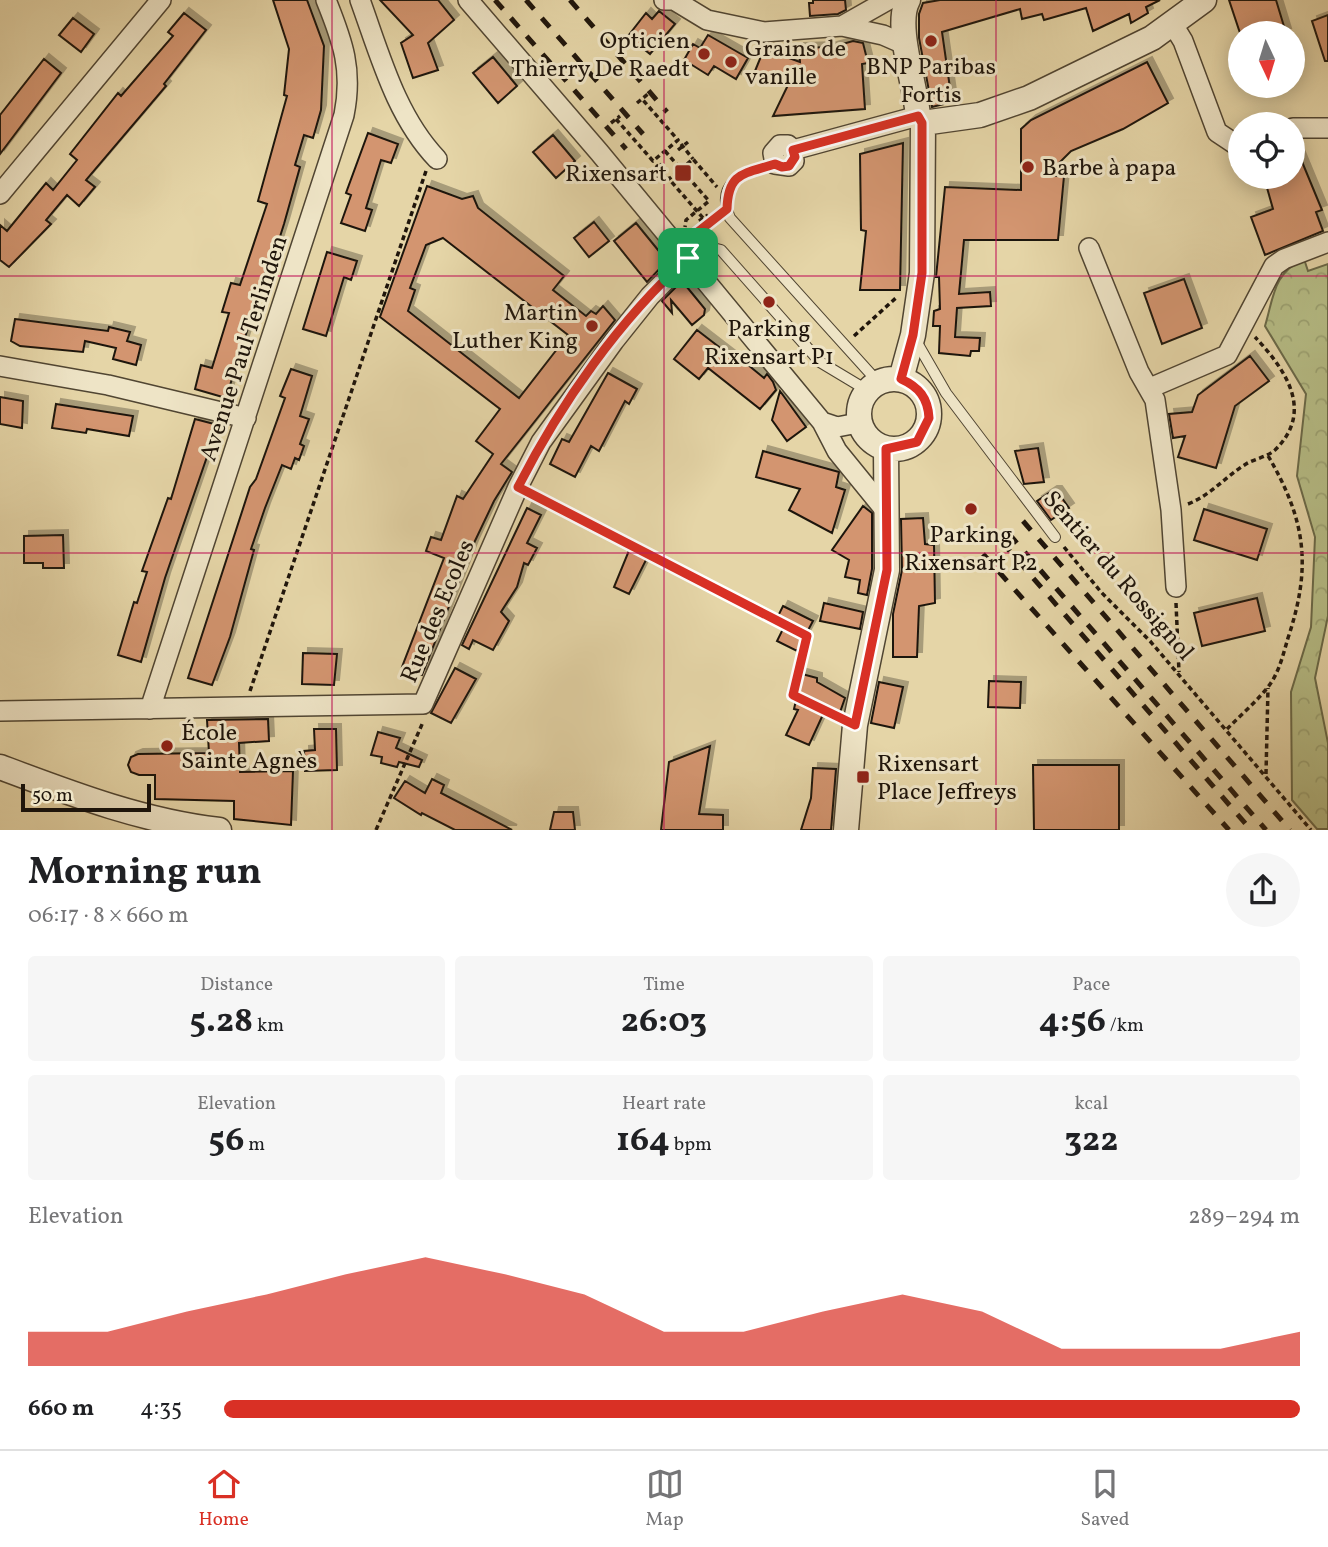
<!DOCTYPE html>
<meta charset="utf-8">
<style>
:root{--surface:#fff;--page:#f6f6f6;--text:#202124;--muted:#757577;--line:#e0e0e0;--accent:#d93025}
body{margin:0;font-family:Vollkorn,serif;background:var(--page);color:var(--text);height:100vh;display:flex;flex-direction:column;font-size:26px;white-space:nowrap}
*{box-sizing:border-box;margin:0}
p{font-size:23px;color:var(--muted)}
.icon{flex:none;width:38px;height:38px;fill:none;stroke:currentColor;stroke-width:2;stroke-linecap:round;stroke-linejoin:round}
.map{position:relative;height:830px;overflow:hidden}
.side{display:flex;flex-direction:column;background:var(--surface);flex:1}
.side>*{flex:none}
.needle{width:46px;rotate:176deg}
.controls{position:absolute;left:1228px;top:21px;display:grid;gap:14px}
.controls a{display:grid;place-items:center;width:77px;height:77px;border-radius:50%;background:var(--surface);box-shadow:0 4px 18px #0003;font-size:35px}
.scale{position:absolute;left:21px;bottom:18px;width:130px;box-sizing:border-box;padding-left:7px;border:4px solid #1f150b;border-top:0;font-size:19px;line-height:24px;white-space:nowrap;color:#1f150b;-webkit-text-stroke:5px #eee4c6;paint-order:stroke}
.pin{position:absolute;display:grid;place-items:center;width:60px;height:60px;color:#fff;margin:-30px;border-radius:14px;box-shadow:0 4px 10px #0006}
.round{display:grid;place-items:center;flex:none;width:74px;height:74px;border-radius:37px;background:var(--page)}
.summary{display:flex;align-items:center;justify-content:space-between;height:119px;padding:0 28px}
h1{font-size:38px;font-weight:700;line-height:52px}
.figures{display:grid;grid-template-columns:repeat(3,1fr);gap:10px;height:119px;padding:7px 28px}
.figures div{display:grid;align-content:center;border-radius:7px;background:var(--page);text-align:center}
.figures b{font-size:35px;font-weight:700}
.figures small{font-size:19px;font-weight:400}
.figures p{font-size:19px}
.chart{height:196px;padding:14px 28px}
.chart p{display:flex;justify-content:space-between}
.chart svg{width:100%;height:126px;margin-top:7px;fill:var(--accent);opacity:.7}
ul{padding:0 28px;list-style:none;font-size:23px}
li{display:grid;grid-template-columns:112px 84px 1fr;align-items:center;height:52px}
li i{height:18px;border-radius:9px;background:var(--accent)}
.dock{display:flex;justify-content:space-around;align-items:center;height:98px;border-top:2px solid var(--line);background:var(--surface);font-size:19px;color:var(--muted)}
.dock a{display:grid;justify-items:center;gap:4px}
.dock .current{color:var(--accent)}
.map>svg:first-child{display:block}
.forest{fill:url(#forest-crowns);stroke:#6a6948;stroke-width:2}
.building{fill:#d3956f;stroke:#1f150b;stroke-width:2;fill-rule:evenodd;filter:url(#shadow)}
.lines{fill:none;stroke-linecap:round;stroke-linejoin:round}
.service-casing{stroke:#504532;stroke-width:12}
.minor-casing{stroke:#504532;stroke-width:22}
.tertiary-casing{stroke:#504532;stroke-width:27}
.path{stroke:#1f150b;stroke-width:3.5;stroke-dasharray:5 3.5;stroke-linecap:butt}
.service{stroke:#eee4c6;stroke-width:10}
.minor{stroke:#eee4c6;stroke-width:19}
.tertiary{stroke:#eee4c6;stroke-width:24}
.rail{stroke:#1f150b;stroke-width:5;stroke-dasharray:12 12;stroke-linecap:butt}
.route-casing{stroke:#fff;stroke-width:14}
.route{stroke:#d93025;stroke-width:9}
.grid{fill:none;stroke:#c2185b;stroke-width:2;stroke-opacity:0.55}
.poi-dot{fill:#8f2418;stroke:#eee4c6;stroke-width:2.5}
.labels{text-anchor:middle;stroke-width:6;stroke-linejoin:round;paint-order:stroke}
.poi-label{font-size:24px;fill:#1f150b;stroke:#eee4c6;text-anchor:start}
.street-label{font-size:24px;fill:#1f150b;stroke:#eee4c6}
</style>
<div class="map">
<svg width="1328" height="830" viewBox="0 0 1328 830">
<defs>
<pattern id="forest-crowns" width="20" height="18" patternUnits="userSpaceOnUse" patternTransform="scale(1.75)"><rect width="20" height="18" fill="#b6bd86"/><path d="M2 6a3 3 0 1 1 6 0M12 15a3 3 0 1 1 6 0" fill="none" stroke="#9ca272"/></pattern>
<filter id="shadow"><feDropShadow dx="5" dy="-5" stdDeviation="0" flood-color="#0004"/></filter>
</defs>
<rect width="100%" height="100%" fill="#e5d5a7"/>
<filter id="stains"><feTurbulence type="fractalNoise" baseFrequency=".00286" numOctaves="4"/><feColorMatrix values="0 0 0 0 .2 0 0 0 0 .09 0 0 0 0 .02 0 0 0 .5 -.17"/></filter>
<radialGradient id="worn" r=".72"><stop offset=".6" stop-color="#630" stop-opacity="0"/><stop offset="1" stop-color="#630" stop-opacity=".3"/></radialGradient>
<path class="forest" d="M1304,259l4,12 20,-7v352l-13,62 13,65v86h-11l-25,-29 -1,-108 20,-65 4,-90 -18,-61 9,-82 -41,-68c9,-30 8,-53 39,-67z"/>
<path class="building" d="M273,0h34l17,46 -3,64 -8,28 -9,-3 -9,30 5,2 -16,57 -7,22 -3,-1 -48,153 -31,-9 6,-24 11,3 17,-55 -7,-1 9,-29 9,2 27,-81 -9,-3 29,-105 -3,-1 5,-46z
M380,0h58l16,20 -26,23 10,27 -25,8 -12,-35 12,-8z
M813,0h32l1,10 -8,4 -28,2 -1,-13h4z
M940,0h220l-14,7 2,6 -17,10 -2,-9 -36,17 -7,-23 -42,12 -2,-6 -20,5 -2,-10 -78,23 10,70 -20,5 -13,-69v-24l4,-11z
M1229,0h47l10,33h-46z
M659,11l16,13 -25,30 -22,-18 18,-23 6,6z
M184,13l22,17 -42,54 2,2 -80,94 9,7 -16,19 -12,-11 -21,25 5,4 -42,43 -9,-7v-35l7,6 39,-48 7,7 24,-30 -7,-6 48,-61 3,3 52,-60 -5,-4z
M1328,15v46h-3l-13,-40z
M73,18l21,16 -13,18 -22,-17z
M708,35l40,23 -12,21 -22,-13 -6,9 -24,-15 9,-16 7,4z
M853,41l10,2 5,20 -6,1 3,45 -92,7 16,-33 -34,-12 9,-22 36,13 -1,-14 33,-1z
M493,57l24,29 -19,17 -25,-30z
M44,59l17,14 -61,81v-39z
M1147,62l21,41 -45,26 -52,22 -25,25h18l-6,64h-94l-5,54 31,-2 1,14 -34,2 -2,29 25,1 -1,13h-8l-1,5 -31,-3 1,-27h-7l1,-15 6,-2 -1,-32h-3l9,-90 76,3v-61l10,-9z
M368,133l30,11 -7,19 -10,-3 -15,48 6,2 -7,21 -24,-8 10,-28 -5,-2z
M553,135l22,26 -19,17 -23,-26z
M1293,140l29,70 -6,2 7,19 -58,24 -14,-38 22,-8 -9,-32h29z
M903,143l-3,147h-40l6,-59 -5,-1 -1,-76z
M427,186l35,13 11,-3 5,12 86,68 -11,14 33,26 5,-5 5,3 7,-8 12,14 -114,144 11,8 -18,29 -20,42 -52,132 -20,-8 42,-109 -18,-7 5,-14 10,3 16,-44 6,3 30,-45 -17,-13 24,-32 -120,-92zM443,238l125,97 -49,63 -111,-87 7,-21 -5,-2 16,-43z
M594,222l15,19 -20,16 -15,-19z
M636,223l31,38 -20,21 -33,-41z
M327,252l30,9 -6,19 -7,-3 -18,59 -23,-7z
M1184,279l18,49 -40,16 -18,-51z
M682,281l23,28 -1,6 -12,10 -21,-25 1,13 -10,-12z
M15,319l93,12 1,-4 21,5 -3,9 14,4 -5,20 -23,-6 3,-11 -31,-7 -2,11 -63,-6 -9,-5z
M697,330l43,33 2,-3 22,18 3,-4 6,8 3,8 -16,19 -52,-41 -9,11 -25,-20z
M1250,356l19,25 -34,25 -19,62 -38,-11 7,-21 -12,2 -4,-24 23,-2 6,-17z
M291,369l21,7 -12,40 9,3 -9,25 4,2 -5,14 -4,-2 -4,11 -9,-4 -17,43 -14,41 3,1 -24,87 -18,48 -24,-7 62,-191 6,-8 29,-81 -5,-2z
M608,373l29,16 -8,15 -4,-3 -26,50 -8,-5 -16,31 -25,-13 12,-25 7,3z
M780,391l26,36 -19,14 -15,-21z
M0,397l23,4 -1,27 -22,-4z
M56,404l77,12 -4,20 -42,-7 -1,4 -34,-5z
M195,419l23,6 -53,153 -24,84 -23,-7 16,-53 3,1 10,-31 -5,-1 26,-73 3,1z
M1038,448l6,34 -20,2 -9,-33z
M763,451l76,21 -3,15 9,3 -13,43 -43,-23 11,-21 -44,-12z
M1052,491h5l12,17 -18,12 -14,-19z
M863,506l9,7v56l-5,26 -9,-2 2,-13 -15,-3 4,-17 -17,-10z
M527,508l14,7 -14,28 10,5 -9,17 -4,-2 -7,24 -16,25 8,9 -16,29 -20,-10 -4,9 -7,-4z
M1204,509l63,20 -10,31 -63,-20z
M923,518l2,26 9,1 1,58 -16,3 -2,51h-24v-43l9,-44 -1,-51z
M63,535l1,33h-21v-5h-19v-27z
M630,548l18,8 -19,38 -15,-7z
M1257,598l8,33 -63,15 -8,-33z
M824,603l39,9 -3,17 -40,-8z
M783,606l30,15 -16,30 -20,-10 9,-18 -9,-5z
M303,653l34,1 -3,31 -32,-1z
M455,668l21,11 -25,44 -20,-10z
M802,674l15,4v4l28,16 -6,17 -13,-7 -17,37 -23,-10 12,-25 -4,-1z
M989,681l32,1 -1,26 -32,-1z
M879,682l24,5 -9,41 -23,-5z
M268,719l1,22 -30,2 1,29 53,-1 -2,54 -57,-6v-18l-79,-2v-24h-16l-8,-3 -3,-7 3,-8 7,-3 71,-1 -2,-33z
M314,729h22l1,41 -32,1 -1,-20 11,-1z
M378,732l22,6 -4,10 26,12 -3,7 -20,-5 -2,5 -16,-4 1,-6 -11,-2z
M710,746l-11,68 24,1v15h-62l8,-68z
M1033,765h86v65h-85z
M813,768l23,1 -5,61h-30l10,-32z
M432,779l12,6 -3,8 71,37h-57l-33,-17 -1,2 -27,-17 11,-17 20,12z
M554,812h19l2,18h-25z"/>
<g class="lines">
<g class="service-casing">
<path id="service" d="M775,164c-28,9 -61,15 -45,54l148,164
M688,258l21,-11 12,3 99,112 40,24 6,8
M916,341l30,52 109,144"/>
</g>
<g class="minor-casing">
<path id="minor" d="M360,0c20,55 36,116 77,159
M468,0l131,152 223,270 15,5 21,-4
M664,0h10l33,20 57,12 78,-6 46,-26
M1172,23l11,18 34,91 18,12 6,-1
M842,26l41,9 23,10
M1293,128h35
M793,150l1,11 -5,5 -14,-2 -2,-11 7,-8h8l5,5 125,-34
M0,194l161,-194
M1089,248l50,124 16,28 16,110 5,77
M0,366l108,19 138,33
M1150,388l77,-33 47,-89 10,-7 44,-17
M822,422l15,29 48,59
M150,709l194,-594c9,-45 -1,-73 -18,-115
M0,711l423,-7 95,-217 23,-45 73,-101 36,-45 38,-38"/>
</g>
<g class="tertiary-casing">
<path id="tertiary" d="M923,123l57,-8 49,-17 123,-60 52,-38
M859 414a35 35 0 1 1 70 0a35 35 0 1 1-70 0Z
M901,379l12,-44 9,-62 1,-150 -5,-7c-2,-30 -24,-91 -10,-116
M0,767c72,27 142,54 219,63
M846,830l9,-105 32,-155 -1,-121"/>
</g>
<path class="path" d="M637,103l11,-9
M616,119l37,42 25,-21 -36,-41
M611,123l9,-7
M681,144l12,15
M678,150l10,-8
M665,151l44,50 -23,19 -1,7
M656,165l13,14 24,-20 24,28
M654,171l8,-7
M640,172l29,7 34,39
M699,221l9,-6
M692,236l25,-19
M854,336l44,-40
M535,495l272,141 -14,59 44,21
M1188,504c23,-9 37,-27 58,-40 8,-5 21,-7 29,-14 40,-39 10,-81 -20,-113
M1064,547l37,45 49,49 161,189
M1176,603l3,69
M250,691l176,-520
M1227,729c13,-13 29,-27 41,-42 11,-14 15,-32 20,-49 24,-72 18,-118 -21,-184
M1266,774l2,-86
M376,830l47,-108"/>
<use href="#service" class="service"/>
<use href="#minor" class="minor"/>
<use href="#tertiary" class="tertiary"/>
<path class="rail" d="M495,0l131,149
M526,0l117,134
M570,0l97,112
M1023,521l267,309
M1009,534l257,296
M1002,542l249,288
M983,554l246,276"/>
</g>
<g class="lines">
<g class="route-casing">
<path id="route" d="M918,116l4,7v150l-9,62 -12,44c18,8 27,19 28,39l-12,24 -31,7 1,121 -32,155 -62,-30 14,-59 -289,-149c43,-84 101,-167 171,-230l-4,-15 42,-33c1,-37 17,-35 48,-45l7,3 7,-1 6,-9 -2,-7z"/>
</g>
<use href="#route" class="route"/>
</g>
<path class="grid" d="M332,0v830M664,0v830M996,0v830M0,276h1328M0,553h1328"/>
<g class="poi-dot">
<circle cx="931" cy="41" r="7"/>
<circle cx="704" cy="54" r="7"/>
<circle cx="731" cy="62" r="7"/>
<circle cx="1028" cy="167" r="7"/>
<rect x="674" y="164" width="18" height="18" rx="3.5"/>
<circle cx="769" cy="302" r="7"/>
<circle cx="592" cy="326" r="7"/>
<circle cx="971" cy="509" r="7"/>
<circle cx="167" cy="746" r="7"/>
<rect x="856" y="770" width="14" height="14" rx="3.5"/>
</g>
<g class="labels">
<g class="poi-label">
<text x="690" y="48" text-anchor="end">Opticien<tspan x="690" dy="28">Thierry De Raedt</tspan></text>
<text x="745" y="56">Grains de<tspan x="745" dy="28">vanille</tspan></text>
<text x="931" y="74" text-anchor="middle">BNP Paribas<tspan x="931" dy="28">Fortis</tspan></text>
<text x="1042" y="175">Barbe à papa</text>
<text x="667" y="181" text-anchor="end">Rixensart</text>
<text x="578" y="320" text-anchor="end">Martin<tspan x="578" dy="28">Luther King</tspan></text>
<text x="769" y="336" text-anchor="middle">Parking<tspan x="769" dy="28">Rixensart P1</tspan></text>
<text x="971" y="542" text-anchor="middle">Parking<tspan x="971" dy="28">Rixensart P2</tspan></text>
<text x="181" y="740">École<tspan x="181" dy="28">Sainte Agnès</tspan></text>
<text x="877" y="771">Rixensart<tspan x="877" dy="28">Place Jeffreys</tspan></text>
</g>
<g class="street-label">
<text transform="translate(243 348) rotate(-72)" y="8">Avenue Paul Terlinden</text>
<text transform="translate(1119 575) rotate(49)" y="8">Sentier du Rossignol</text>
<text transform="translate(437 611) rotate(-67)" y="8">Rue des Ecoles</text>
</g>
</g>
<rect width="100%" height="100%" filter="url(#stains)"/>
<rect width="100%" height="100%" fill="url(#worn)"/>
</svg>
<div class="controls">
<a><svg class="needle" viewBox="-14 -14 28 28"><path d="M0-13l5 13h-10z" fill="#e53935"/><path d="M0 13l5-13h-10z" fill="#757577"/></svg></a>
<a><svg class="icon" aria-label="locate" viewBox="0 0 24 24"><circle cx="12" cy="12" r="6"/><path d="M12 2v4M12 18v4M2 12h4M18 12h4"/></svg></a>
</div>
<div class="scale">50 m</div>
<div class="pin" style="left:688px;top:258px;background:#1e9e55"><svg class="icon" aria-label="arrive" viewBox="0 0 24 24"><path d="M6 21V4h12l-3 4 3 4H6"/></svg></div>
</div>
<section class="side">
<div class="summary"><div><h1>Morning run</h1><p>06:17 · 8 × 660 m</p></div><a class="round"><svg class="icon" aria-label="share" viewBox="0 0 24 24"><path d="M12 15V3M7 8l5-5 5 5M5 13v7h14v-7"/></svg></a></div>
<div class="figures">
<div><p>Distance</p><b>5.28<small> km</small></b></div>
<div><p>Time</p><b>26:03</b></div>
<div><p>Pace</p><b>4:56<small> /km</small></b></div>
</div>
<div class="figures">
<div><p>Elevation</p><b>56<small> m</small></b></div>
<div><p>Heart rate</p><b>164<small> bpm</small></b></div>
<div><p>kcal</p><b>322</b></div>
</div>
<div class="chart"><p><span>Elevation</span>289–294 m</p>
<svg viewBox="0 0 160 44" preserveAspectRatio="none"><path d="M0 44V32L10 32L20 25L30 19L40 12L50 6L60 12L70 19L80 32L90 32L100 25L110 19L120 25L130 38L140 38L150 38L160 32V44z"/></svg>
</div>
<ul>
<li><b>660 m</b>4:35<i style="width:100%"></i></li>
</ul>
</section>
<nav class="dock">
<a class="current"><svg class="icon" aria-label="home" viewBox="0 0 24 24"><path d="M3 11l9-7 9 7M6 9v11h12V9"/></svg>Home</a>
<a><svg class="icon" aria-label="map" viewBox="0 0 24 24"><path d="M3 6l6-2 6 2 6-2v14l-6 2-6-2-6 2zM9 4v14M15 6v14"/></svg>Map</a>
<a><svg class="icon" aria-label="saved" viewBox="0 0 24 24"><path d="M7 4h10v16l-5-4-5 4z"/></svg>Saved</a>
</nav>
